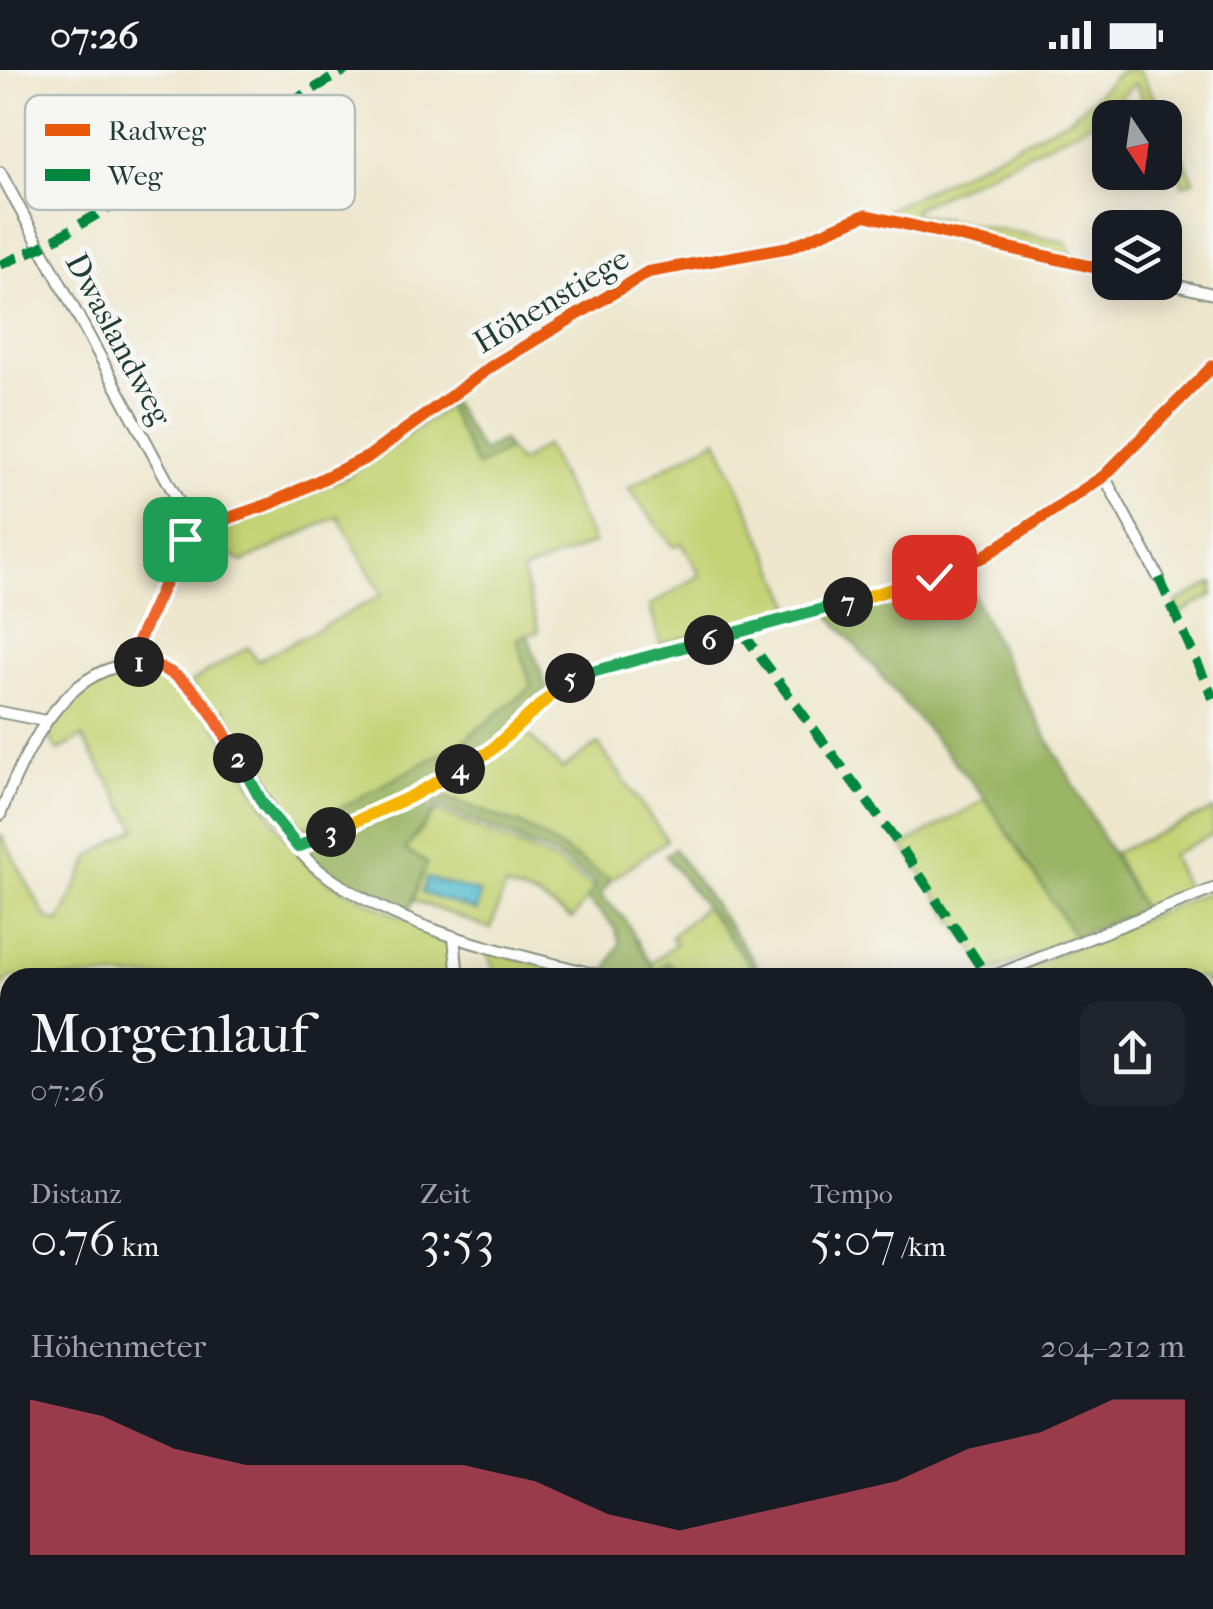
<!DOCTYPE html>
<html lang="de">
<meta charset="utf-8">
<style>
:root{--surface:#171b24;--page:#20242c;--text:#f1f3f6;--muted:#9ea1a6;--accent:#d1495b}
body{margin:0;font-family:"IM FELL French Canon",serif;background:var(--page);color:var(--text);height:100vh;display:flex;flex-direction:column;font-size:38px;white-space:nowrap}
*{box-sizing:border-box;margin:0}
p{font-size:32px;color:var(--muted)}
.icon{flex:none;width:55px;height:55px;fill:none;stroke:currentColor;stroke-width:2;stroke-linecap:round;stroke-linejoin:round}
.map{position:relative;flex:1;overflow:hidden}
.panel{position:absolute;left:0px;top:898px;width:1215px;height:642px;display:flex;flex-direction:column;background:var(--surface);border-radius:30px 30px 0 0;box-shadow:0 5px 25px #0003}
.panel>*{flex:none}
.needle{width:65px;rotate:167deg}
.buttons{position:absolute;left:1092px;top:30px;display:grid;gap:20px}
.buttons a{display:grid;place-items:center;width:90px;height:90px;border-radius:20px;background:var(--surface);box-shadow:0 5px 25px #0003;font-size:50px}
.pin{position:absolute;display:grid;place-items:center;width:85px;height:85px;color:#fff;margin:-42px;border-radius:20px;box-shadow:0 5px 15px #0006}
.km{position:absolute;width:50px;height:50px;margin:-25px;border-radius:50%;background:#222;color:#fff;font-size:28px;line-height:50px;text-align:center}
.round{display:grid;place-items:center;flex:none;width:105px;height:105px;border-radius:20px;background:var(--page)}
.headline{display:flex;align-items:center;justify-content:space-between;height:170px;padding:0 30px}
h1{font-size:55px;font-weight:600;line-height:75px}
.stats{display:grid;grid-template-columns:repeat(3,1fr);gap:15px;height:170px;padding:10px 30px}
.stats div{display:grid;align-content:center}
.stats b{font-size:50px;font-weight:600}
.stats small{font-size:28px;font-weight:400}
.stats p{font-size:28px}
.chart{height:280px;padding:20px 30px}
.chart p{display:flex;justify-content:space-between}
.chart svg{width:100%;height:180px;margin-top:10px;fill:var(--accent);opacity:.7}
.status{display:flex;justify-content:space-between;align-items:center;height:70px;padding:0 50px;background:var(--surface);direction:ltr}
.status svg{height:28px;fill:currentColor}
.map>svg:first-child{display:block}
.green{fill:#c4d375;stroke:#728854;stroke-width:2.5}
.forest{fill:#9bb566;stroke:#5d794d;stroke-width:2.5}
.water{fill:#52bbcf;stroke:#387c82;stroke-width:2.5}
.lines{fill:none;stroke-linecap:round;stroke-linejoin:round}
.street-casing{stroke:#869281;stroke-width:14}
.street{stroke:#fff;stroke-width:10}
.quiet{stroke:#00873e;stroke-width:10;stroke-dasharray:20 10;stroke-linecap:butt}
.cycleway-casing{stroke:#f6f6f2;stroke-width:19}
.cycleway{stroke:#e8590c;stroke-width:12}
.split-1-casing{stroke:#fff;stroke-width:20}
.split-2-casing{stroke:#fff;stroke-width:20}
.split-3-casing{stroke:#fff;stroke-width:20}
.split-4-casing{stroke:#fff;stroke-width:20}
.split-5-casing{stroke:#fff;stroke-width:20}
.split-6-casing{stroke:#fff;stroke-width:20}
.split-7-casing{stroke:#fff;stroke-width:20}
.split-8-casing{stroke:#fff;stroke-width:20}
.split-1{stroke:#f0652b;stroke-width:12}
.split-2{stroke:#f0652b;stroke-width:12}
.split-3{stroke:#22a559;stroke-width:12}
.split-4{stroke:#f5b400;stroke-width:12}
.split-5{stroke:#f5b400;stroke-width:12}
.split-6{stroke:#22a559;stroke-width:12}
.split-7{stroke:#22a559;stroke-width:12}
.split-8{stroke:#f5b400;stroke-width:12}
.labels{text-anchor:middle;stroke-width:10;stroke-linejoin:round;paint-order:stroke}
.street-label{font-size:32px;fill:#1f3d34;stroke:#f6f6f2}
.key{fill:#f6f6f2;stroke:#b6beb9;stroke-width:2.5}
.key-label{font-size:28px;fill:#1f3d34}
</style>
<div class="status"><b>07:26</b><svg viewBox="0 0 49 12"><path d="M0 12V9h3v3zM5 12V6h3v6zM10 12V3h3v9zM15 12V0h3v12zM26 1h20v11H26zM47 4h2v5h-2z"/></svg></div>
<div class="map">
<svg width="1213" height="1539" viewBox="0 0 1213 1539">
<rect width="100%" height="100%" fill="#f6f6f2"/>
<filter id="ink" filterUnits="userSpaceOnUse"><feTurbulence type="fractalNoise" baseFrequency=".01" numOctaves="2"/><feDisplacementMap in="SourceGraphic" scale="20" xChannelSelector="R" yChannelSelector="G"/><feConvolveMatrix kernelMatrix="1 2 1 2 8 2 1 2 1" color-interpolation-filters="sRGB"/></filter>
<filter id="wash" filterUnits="userSpaceOnUse"><feTurbulence type="fractalNoise" baseFrequency=".0048" numOctaves="4" result="noise"/><feDisplacementMap in="SourceGraphic" scale="40" xChannelSelector="R" yChannelSelector="G"/><feGaussianBlur stdDeviation="2.25" result="paint"/><feColorMatrix in="noise" values="0 0 0 0 0 0 0 0 0 0 0 0 0 0 0 0 0 1.4 0 .05"/><feComposite in="paint" operator="in"/></filter>
<g filter="url(#wash)">
<rect width="100%" height="100%" fill="#eee7ce"/>
<path class="green" d="M1122,0h17l26,48 -13,-1 -17,-34 -33,33 -17,10 -171,83 1,5 152,28 6,15 -183,-40 -3,-7 185,-93z
M1165,48l29,63 -11,4 -18,-39z
M447,337l30,60 31,-18 12,14 25,-18 49,98 -72,29 17,59 -22,9 15,47 -70,55 -158,87 -49,-63 -30,-56 -8,5 -27,-32 58,-36 9,14 125,-66 -44,-79 -95,46 -23,-12 -7,-18 136,-56z
M717,369l77,171 -134,34 -10,-38 50,-31 -18,-32 -8,4 -46,-59z
M1213,513v12l-33,18 -4,-10z
M130,594c9,2 21,3 30,6 53,20 102,154 153,200 24,21 105,54 137,70l4,37 -444,1 -10,11v-156l46,84 13,6 32,-67 46,-28 -55,-91 -24,14 -14,-22 52,-50z
M523,660l39,39 36,-25 69,96 -56,40 -85,-53 -98,-36z
M986,729l89,138 -86,36 -86,-127z
M436,740l119,51 40,28 -23,30 -33,-21 -34,-11 -14,42 -78,-29 14,-37 -22,-13z
M1213,740v24l-42,21 18,39 -46,16 -30,-57z
M1213,820v90l-8,4v-6h-208z
M705,836l49,64 -13,7h-56l-17,-14 -12,10 -5,-9 25,-21 -5,-6z
M486,880l103,27h-92z
M0,1058l6,26 -6,76 10,41v50l-10,-29z
M10,1498v32h424l1,9h-435v-38z
M1056,1530h32l4,9h-54z"/>
<path class="forest" d="M452,333l30,49 21,-12 5,9 -31,18 -30,-60z
M962,501l47,98 134,241 -68,27 -89,-138 -158,-186z
M527,564l20,55 -59,59 -77,52 25,10 -31,40 22,13 -19,50 -89,-47 -54,-65 -48,-86 7,-6 31,57 49,62 158,-86 69,-55 -14,-48z
M428,721l98,36 85,53 -11,15 24,23 32,55 12,-11 17,15h-82l17,-34 -5,-15 -28,-29 10,-14 -41,-29 -139,-59z
M674,779l87,122 -1,4 -19,2 13,-7 -89,-115z
M1205,1420l8,8v111l-17,-9h9z"/>
<path class="water" d="M427,808l53,15 -3,18 -55,-18z"/>
</g>
<g filter="url(#ink)">
<g class="lines">
<g class="street-casing">
<path id="street" d="M0,102l194,358
M1162,212l51,12
M1104,406l55,102
M129,591l42,-96 23,-35 78,-27 96,-46 124,-91 156,-94 142,-25 75,-32 245,56
M0,642l46,9
M0,745c19,-50 51,-122 104,-144 108,-45 146,147 215,199 84,63 192,83 291,108
M298,777l113,-50 78,-45 81,-74 364,-101 49,-20 121,-81 109,-110
M454,867l4,41
M989,908l224,-89
M1205,1435l8,9"/>
</g>
<use href="#street" class="street"/>
<path class="quiet" d="M0,195l41,-18 305,-177
M1159,508l54,120
M742,562l159,215 87,131"/>
<g class="cycleway-casing">
<path id="cycleway" d="M129,591l42,-96 23,-35 78,-27 96,-46 124,-91 156,-94 142,-25 75,-32 245,56
M298,777l113,-50 78,-45 81,-74 364,-101 49,-20 121,-81 109,-110"/>
</g>
<use href="#cycleway" class="cycleway"/>
</g>
</g>
<g class="lines" filter="url(#ink)">
<g class="split-1-casing">
<path id="split-1" d="M139,592l-10,-1 56,-122"/>
</g>
<g class="split-2-casing">
<path id="split-2" d="M139,592c51,6 77,56 99,96"/>
</g>
<g class="split-3-casing">
<path id="split-3" d="M238,688l25,46 35,43 33,-15"/>
</g>
<g class="split-4-casing">
<path id="split-4" d="M331,762l79,-35 50,-28"/>
</g>
<g class="split-5-casing">
<path id="split-5" d="M460,699l29,-17 81,-74"/>
</g>
<g class="split-6-casing">
<path id="split-6" d="M570,608l139,-38"/>
</g>
<g class="split-7-casing">
<path id="split-7" d="M709,570l139,-38"/>
</g>
<g class="split-8-casing">
<path id="split-8" d="M848,532l86,-25"/>
</g>
<use href="#split-1" class="split-1"/>
<use href="#split-2" class="split-2"/>
<use href="#split-3" class="split-3"/>
<use href="#split-4" class="split-4"/>
<use href="#split-5" class="split-5"/>
<use href="#split-6" class="split-6"/>
<use href="#split-7" class="split-7"/>
<use href="#split-8" class="split-8"/>
</g>
<g class="labels">
<g class="street-label">
<text transform="translate(551 230) rotate(-31)" y="11">Höhenstiege</text>
<text transform="translate(119 269) rotate(62)" y="11">Dwaslandweg</text>
</g>
</g>
<rect x="25" y="25" width="330" height="115" rx="15" class="key"/>
<rect x="45" y="54" width="45" height="12" fill="#e8590c"/>
<rect x="45" y="99" width="45" height="12" fill="#00873e"/>
<g class="key-label">
<text x="108" y="70">Radweg</text>
<text x="108" y="115">Weg</text>
</g>
</svg>
<div class="buttons">
<a><svg class="needle" viewBox="-14 -14 28 28"><path d="M0-13l5 13h-10z" fill="#e53935"/><path d="M0 13l5-13h-10z" fill="#9ea1a6"/></svg></a>
<a><svg class="icon" aria-label="layers" viewBox="0 0 24 24"><path d="M12 4l9 5-9 5-9-5zM3 14l9 5 9-5"/></svg></a>
</div>
<div class="pin" style="left:185px;top:469px;background:#1e9e55"><svg class="icon" aria-label="arrive" viewBox="0 0 24 24"><path d="M6 21V4h12l-3 4 3 4H6"/></svg></div>
<div class="pin" style="left:934px;top:507px;background:#d93025"><svg class="icon" aria-label="check" viewBox="0 0 24 24"><path d="M5 12l5 5 9-10"/></svg></div>
<b class="km" style="left:139px;top:592px">1</b>
<b class="km" style="left:238px;top:688px">2</b>
<b class="km" style="left:331px;top:762px">3</b>
<b class="km" style="left:460px;top:699px">4</b>
<b class="km" style="left:570px;top:608px">5</b>
<b class="km" style="left:709px;top:570px">6</b>
<b class="km" style="left:848px;top:532px">7</b>
<section class="panel">
<div class="headline"><div><h1>Morgenlauf</h1><p>07:26</p></div><a class="round"><svg class="icon" aria-label="share" viewBox="0 0 24 24"><path d="M12 15V3M7 8l5-5 5 5M5 13v7h14v-7"/></svg></a></div>
<div class="stats">
<div><p>Distanz</p><b>0.76<small> km</small></b></div>
<div><p>Zeit</p><b>3:53</b></div>
<div><p>Tempo</p><b>5:07<small> /km</small></b></div>
</div>
<div class="chart"><p><span>Höhenmeter</span>204–212 m</p>
<svg viewBox="0 0 160 44" preserveAspectRatio="none"><path d="M0 44V6L10 10L20 18L30 22L40 22L50 22L60 22L70 26L80 34L90 38L100 34L110 30L120 26L130 18L140 14L150 6L160 6V44z"/></svg>
</div>
</section>
</div>
